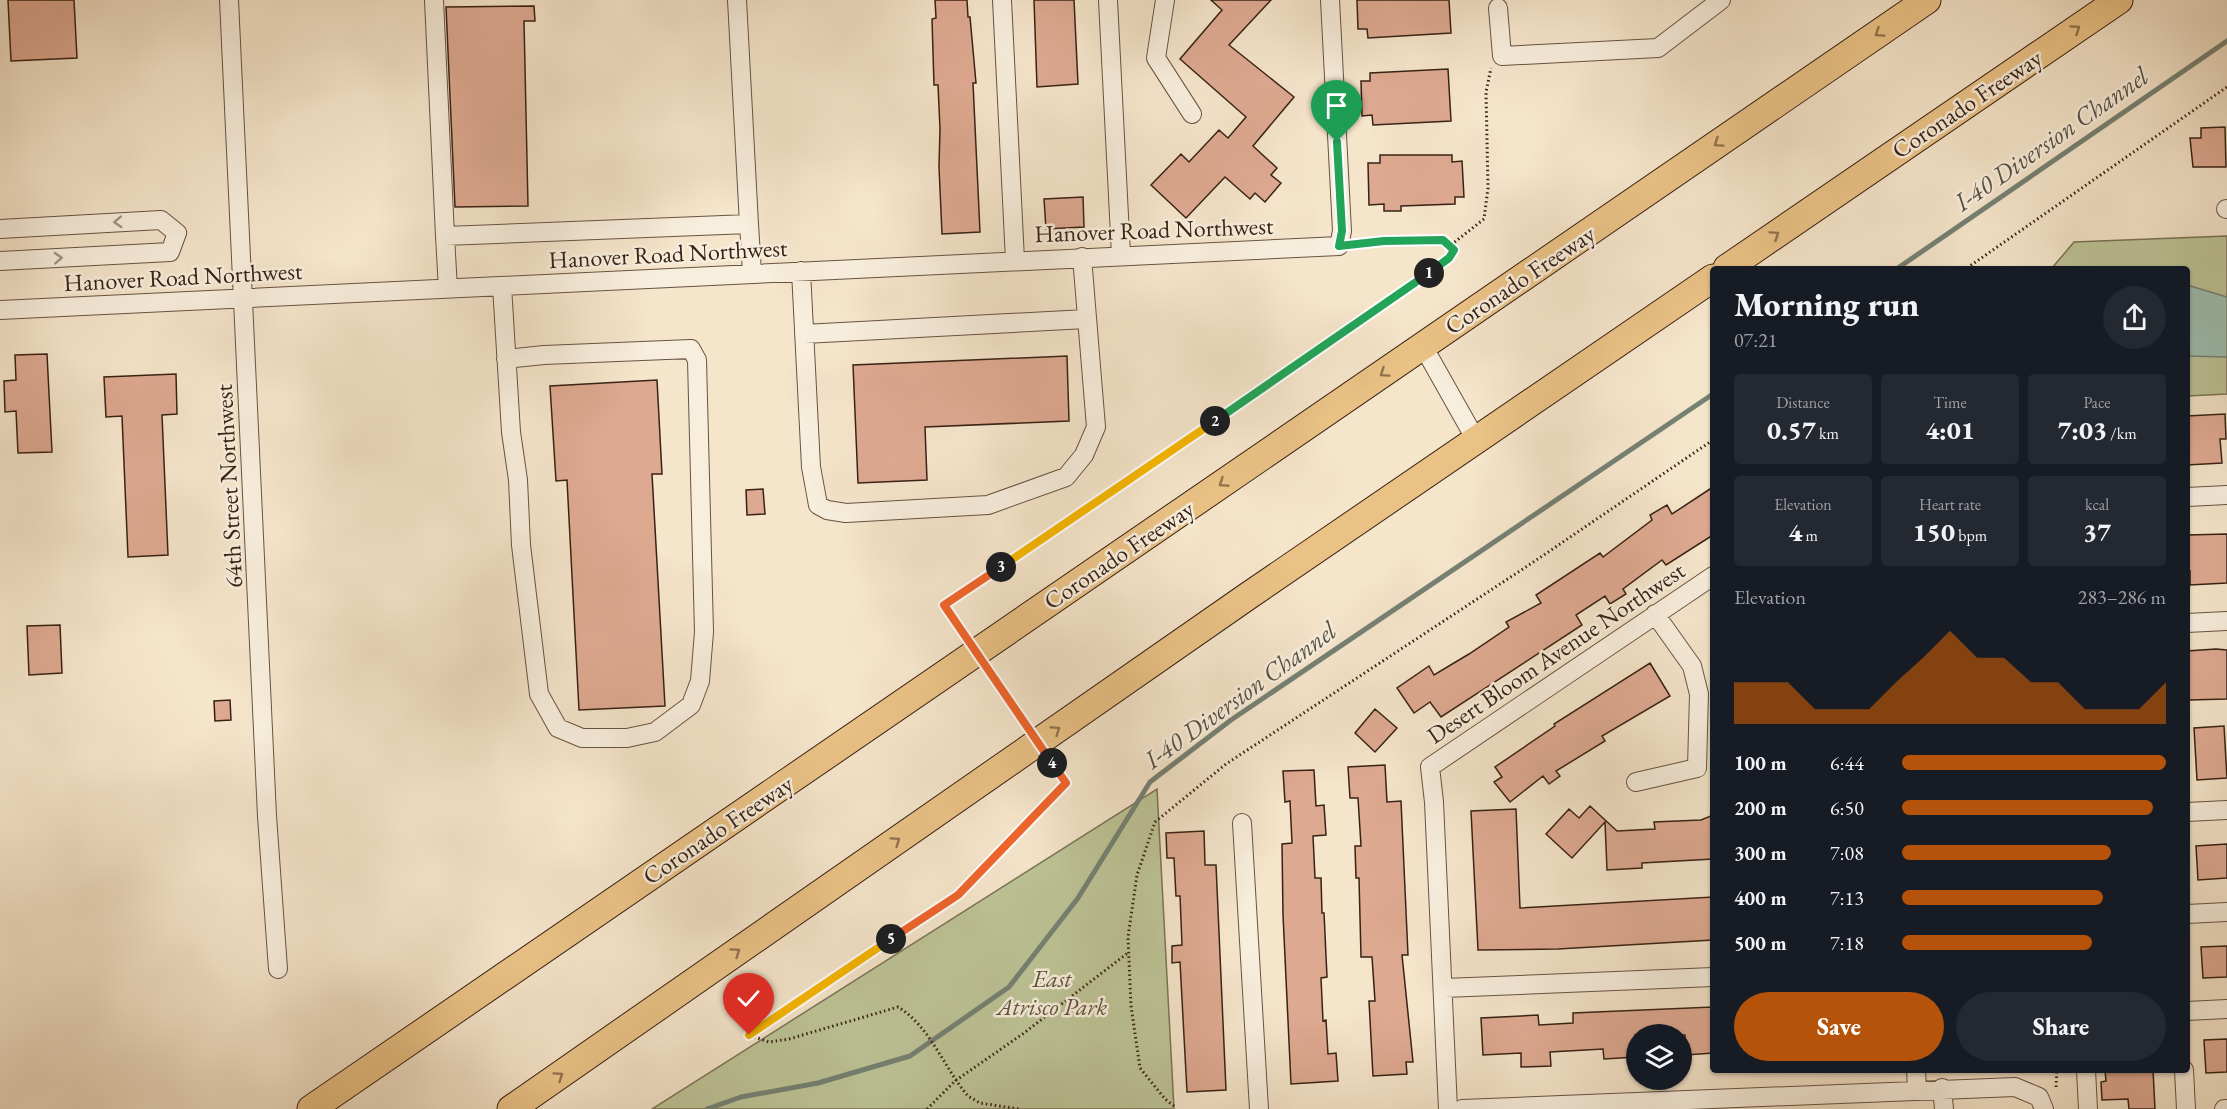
<!DOCTYPE html>
<meta charset="utf-8">
<style>
:root{--surface:#171b24;--page:#242831;--text:#f1f3f6;--muted:#9ea1a6;--accent:#b45309}
body{margin:0;font-family:"EB Garamond",serif;background:var(--page);color:var(--text);height:100vh;display:flex;flex-direction:column;font-size:22px;white-space:nowrap}
*{box-sizing:border-box;margin:0}
p{font-size:20px;color:var(--muted)}
.icon{flex:none;width:33px;height:33px;fill:none;stroke:currentColor;stroke-width:2;stroke-linecap:round;stroke-linejoin:round}
.map{position:relative;flex:1;overflow:hidden}
.side{position:absolute;left:1710px;top:266px;width:480px;height:807px;display:flex;flex-direction:column;background:var(--surface);border-radius:6px;box-shadow:0 2px 4px #0004}
.side>*{flex:none}
.tools{position:absolute;left:1626px;top:1024px;display:grid;gap:12px}
.tools a{display:grid;place-items:center;width:66px;height:66px;border-radius:50%;background:var(--surface);box-shadow:0 2px 4px #0004;font-size:30px}
.pin{position:absolute;display:grid;place-items:center;width:51px;height:51px;color:#fff;margin:-62px -26px;border-radius:50% 50% 50% 0;rotate:-45deg;box-shadow:0 0 6px #0007}
.pin .icon{rotate:45deg}
.km{position:absolute;width:30px;height:30px;margin:-15px;border-radius:50%;background:#222;color:#fff;font-size:16px;line-height:30px;text-align:center}
.round{display:grid;place-items:center;flex:none;width:63px;height:63px;border-radius:32px;background:var(--page)}
.summary{display:flex;align-items:center;justify-content:space-between;height:102px;padding:0 24px}
h1{font-size:33px;font-weight:800;line-height:45px}
.figures{display:grid;grid-template-columns:repeat(3,1fr);gap:9px;height:102px;padding:6px 24px}
.figures div{display:grid;align-content:center;border-radius:6px;background:var(--page);text-align:center}
.figures b{font-size:26px;font-weight:800}
.figures small{font-size:16px;font-weight:400}
.figures p{font-size:16px}
.chart{height:168px;padding:12px 24px}
.chart p{display:flex;justify-content:space-between}
.chart svg{width:100%;height:108px;margin-top:6px;fill:var(--accent);opacity:.7}
.action{display:flex;gap:12px;margin-top:auto;padding:12px 24px}
.action a{flex:1;height:69px;border-radius:36px;background:var(--accent);color:#fff;font-size:24px;font-weight:800;line-height:69px;text-align:center}
.action a+a{background:var(--page);color:var(--text)}
ul{padding:0 24px;list-style:none;font-size:20px}
li{display:grid;grid-template-columns:96px 72px 1fr;align-items:center;height:45px}
li i{height:15px;border-radius:8px;background:var(--accent)}
.map>svg:first-child{display:block}
.green{fill:#bdc497;stroke:#7a7356;stroke-width:1.5}
.water{fill:#9dc0b1;stroke:#758173;stroke-width:1.5}
.lines{fill:none;stroke-linecap:round;stroke-linejoin:round}
.stream{stroke:#758173;stroke-width:5}
.building{fill:#dea991;stroke:#382215;stroke-width:1.5}
.minor-casing{stroke:#675342;stroke-width:20}
.highway-casing{stroke:#382215;stroke-width:29}
.path{stroke:#382215;stroke-width:3;stroke-dasharray:1.5 3;stroke-linecap:butt}
.minor{stroke:#f8eedd;stroke-width:18}
.highway{stroke:#eac286;stroke-width:27}
.path-bridge{stroke:#382215;stroke-width:3;stroke-dasharray:1.5 3;stroke-linecap:butt}
.oneway{stroke:#91724e}
.oneway2{stroke:#a29283}
.split-1-casing{stroke:#fff;stroke-width:12}
.split-2-casing{stroke:#fff;stroke-width:12}
.split-3-casing{stroke:#fff;stroke-width:12}
.split-4-casing{stroke:#fff;stroke-width:12}
.split-5-casing{stroke:#fff;stroke-width:12}
.split-6-casing{stroke:#fff;stroke-width:12}
.split-1{stroke:#22a559;stroke-width:8}
.split-2{stroke:#22a559;stroke-width:8}
.split-3{stroke:#f5b400;stroke-width:8}
.split-4{stroke:#f0652b;stroke-width:8}
.split-5{stroke:#f0652b;stroke-width:8}
.split-6{stroke:#f5b400;stroke-width:8}
.labels{text-anchor:middle;stroke-width:5;stroke-linejoin:round;paint-order:stroke}
.street-label{font-size:24px;fill:#382215;stroke:#f8eedd}
.park-label{font-size:24px;font-style:italic;fill:#60533c;stroke:#f8eedd}
.water-label{font-size:26px;font-style:italic;fill:#565144;stroke:#f8eedd}
</style>
<div class="map">
<svg width="2227" height="1109" viewBox="0 0 2227 1109">
<rect width="100%" height="100%" fill="#f5e5cb"/>
<filter id="stains"><feTurbulence type="fractalNoise" baseFrequency=".00333" numOctaves="4"/><feColorMatrix values="0 0 0 0 .2 0 0 0 0 .09 0 0 0 0 .02 0 0 0 .5 -.17"/></filter>
<radialGradient id="worn" r=".72"><stop offset=".6" stop-color="#630" stop-opacity="0"/><stop offset="1" stop-color="#630" stop-opacity=".3"/></radialGradient>
<path class="green" d="M2227,236v158l-40,2v-128h-135l22,-26z
M1157,789l17,320h-522z"/>
<path class="water" d="M2187,285l40,12v60l-40,-1z"/>
<g class="lines">
<path class="stream" d="M1898,268l329,-227
M707,1109l34,-12 77,-14 92,-27 99,-69 69,-89 72,-116 81,-62 482,-326"/>
</g>
<path class="building" d="M8,0h66l3,58 -66,3z
M935,0h32l1,17h2l6,66h-3l7,149 -38,2 -3,-67 1,-38 -2,-44h-4l-2,-66 4,-1z
M1034,0h40l4,84 -41,3z
M1211,0h60l-42,45 65,52 -41,49 24,22 -6,7 10,8 -16,19 -10,-9 -5,6 -25,-22 -39,41 -35,-33 30,-31 8,8 30,-32 9,8 18,-21 -66,-58 42,-49z
M1357,0h92l2,33 -83,5 -1,-9h-9z
M534,6l1,15h-11l4,185 -73,1 -9,-200z
M1448,69l3,52 -78,4 -1,-10 -10,1 -1,-35h9v-8z
M2225,127l1,40h-33l-3,-29h11v-10z
M1380,155h72v7l10,-1 2,36h-9v7l-54,2v5h-17v-7l-15,1 -1,-42h12z
M1083,197l1,30 -38,2 -2,-30z
M47,354l5,98 -34,1 -2,-42 -11,1 -1,-31 12,-1 -1,-25z
M1067,356l2,65 -144,6 2,53 -69,3 -5,-118z
M176,374l1,40 -15,1 6,140 -40,2 -6,-141 -16,1 -2,-40z
M657,380l5,94h-10l13,232 -86,4 -12,-230 -11,1 -6,-95z
M2225,414l1,25h-6l2,24 -35,2v-49z
M1713,487v48l-47,30 -4,-5 -39,29 3,5 -16,10 -5,-8 -29,19 6,10 -141,92 -11,-15 -16,11 -17,-25 32,-22 5,9 35,-21 40,-27 -3,-5 35,-19 -5,-8 64,-42 3,4 49,-37 -2,-5 17,-10 5,9z
M763,489l2,25 -18,1 -1,-25z
M2227,534v49l-37,2v-14h-3v-36z
M60,625l2,48 -33,2 -2,-49z
M2216,649l11,1v49l-38,1 -2,-49z
M1650,663l20,33 -68,40 3,5 -49,30 4,5 -11,8 -6,-8 -33,26 -16,-20 8,-5 -7,-10 60,-41 -1,-2z
M230,700l1,20 -16,1 -1,-20z
M1375,709l22,19 -22,24 -20,-19z
M2224,726l3,52 -30,2 -3,-52z
M1385,765l2,37 14,-1 7,154h-6l11,107h-7l1,12 -34,2 -4,-75h6l-3,-44h-11l-2,-79h-3l-1,-32h6l-3,-48h-8l-2,-31z
M1314,770l2,36 8,-1 2,30 -13,1 2,42h6l1,35h2l3,64 -6,1 2,43 3,-1 2,34 8,-1 2,28 -47,3 -8,-169 -1,-71 10,-1 -2,-42 -5,1 -2,-31z
M1590,806l27,25 38,-2 -1,-7 47,-2 12,-5v44l-71,4v5l-35,2 -2,-48 -33,36 -26,-24 23,-25 10,9z
M1516,809l4,99 193,-11v43l-155,9 -80,1 -7,-139z
M1204,831l1,34h11l10,225 -39,2 -7,-130 -8,1v-17l10,-1 -2,-49h-4l-2,-38h-7l-1,-25z
M2227,844v34l-29,2 -2,-34z
M2227,946v31l-24,1 -2,-31z
M1713,1007v46l-27,2 -1,-20h-50l1,22 -32,2 -1,-10 -53,3 1,14 -30,1v-14l-38,2 -2,-37 57,-3 1,10 34,-2v-10z
M2227,1039v33l-21,1 -2,-33z
M2105,1070h48l2,39h-26l-1,-10 -26,1 -1,-18 5,-1z"/>
<g class="lines">
<g class="minor-casing">
<path id="minor" d="M229,0l38,816 11,153
M434,0l11,236
M737,0l12,224
M1002,0l13,260
M1108,0l13,255
M1165,0l-9,58 36,56
M1498,8l4,48 156,-8 63,-48
M2226,209h1
M0,229l161,-9 16,13 -7,19 -170,9
M801,271l10,196 7,38 9,5 19,3 142,-8 78,-28 18,-22 12,-28 -14,-170
M502,286l9,146 7,48 3,65 18,149 19,34 24,10h45l28,-6 36,-27 9,-24 4,-49 -7,-272 -6,-11 -147,6 -38,4
M448,289l-3,-53 304,-12 3,49
M0,310l1339,-64 3,-15 -12,-231
M804,334l282,-15
M1423,346l53,94
M2187,497l40,-2
M2187,623l40,-2
M1636,782l61,-14 2,-74 -7,-28 -37,-52
M2187,812l40,-2
M1242,823l17,286
M2187,914l40,-2
M1444,988l269,-11
M2187,1011l40,-2
M1916,1070l1,19
M2086,1070l2,39
M2184,1070l2,39
M1942,1088l2,21
M1448,1109l-14,-307 -4,-35 283,-191
M1462,1109l553,-22 24,10 5,12
M2224,1109h3"/>
</g>
<g class="highway-casing">
<path id="highway" d="M1727,268l392,-268
M311,1109l1616,-1109
M511,1109l737,-513 465,-318"/>
</g>
<path class="path" d="M1451,245l33,-26 4,-31 -2,-96 5,-24
M1967,268l260,-181
M1256,393l193,-135 5,-8 -11,-10 -59,1 -26,3
M973,879l-15,16 -196,129 -13,11 20,7 20,-3 109,-32c32,19 46,61 70,89l12,7 39,6
M2056,1087l1,-17
M1174,1106l-9,-7 -25,-31 -9,-62 -3,-69 9,-62 18,-53 71,-58 306,-201 181,-123
M927,1109l28,-28 69,-48 105,-81"/>
<use href="#minor" class="minor"/>
<use href="#highway" class="highway"/>
<path class="path-bridge" d="M973,879l93,-96 -122,-178 312,-212"/>
</g>
<defs><path id="oneway-chevron" d="M-2-3.5L2.5 0L-2 3.5" fill="none" stroke-width="1.6" stroke-linecap="round" stroke-linejoin="round" transform="scale(1.5)"/></defs>
<g class="oneway">
<use href="#oneway-chevron" transform="translate(2076 29) rotate(-34)"/>
<use href="#oneway-chevron" transform="translate(1879 33) rotate(146)"/>
<use href="#oneway-chevron" transform="translate(1718 143) rotate(146)"/>
<use href="#oneway-chevron" transform="translate(1775 235) rotate(-34)"/>
<use href="#oneway-chevron" transform="translate(1384 373) rotate(146)"/>
<use href="#oneway-chevron" transform="translate(1223 483) rotate(146)"/>
<use href="#oneway-chevron" transform="translate(1056 730) rotate(-35)"/>
<use href="#oneway-chevron" transform="translate(896 841) rotate(-35)"/>
<use href="#oneway-chevron" transform="translate(736 952) rotate(-35)"/>
<use href="#oneway-chevron" transform="translate(559 1076) rotate(-35)"/>
</g>
<g class="oneway2">
<use href="#oneway-chevron" transform="translate(118 222) rotate(177)"/>
<use href="#oneway-chevron" transform="translate(58 258) rotate(-3)"/>
</g>
<g class="lines">
<g class="split-1-casing">
<path id="split-1" d="M1337,142l5,89 -3,15 45,-5 59,-1 11,10 -5,8 -20,15"/>
</g>
<g class="split-2-casing">
<path id="split-2" d="M1215,421l214,-148"/>
</g>
<g class="split-3-casing">
<path id="split-3" d="M1001,567l214,-146"/>
</g>
<g class="split-4-casing">
<path id="split-4" d="M1001,567l-57,38 108,158"/>
</g>
<g class="split-5-casing">
<path id="split-5" d="M891,939l67,-44 108,-112 -14,-20"/>
</g>
<g class="split-6-casing">
<path id="split-6" d="M749,1035l142,-96"/>
</g>
<use href="#split-1" class="split-1"/>
<use href="#split-2" class="split-2"/>
<use href="#split-3" class="split-3"/>
<use href="#split-4" class="split-4"/>
<use href="#split-5" class="split-5"/>
<use href="#split-6" class="split-6"/>
</g>
<g class="labels">
<g class="street-label">
<text transform="translate(1967 104) rotate(-34)" y="8">Coronado Freeway</text>
<text transform="translate(1154 230) rotate(-2)" y="8">Hanover Road Northwest</text>
<text transform="translate(668 254) rotate(-3)" y="8">Hanover Road Northwest</text>
<text transform="translate(183 277) rotate(-3)" y="8">Hanover Road Northwest</text>
<text transform="translate(1520 280) rotate(-34)" y="8">Coronado Freeway</text>
<text transform="translate(229 486) rotate(-93)" y="8">64th Street Northwest</text>
<text transform="translate(1119 555) rotate(-34)" y="8">Coronado Freeway</text>
<text transform="translate(1556 653) rotate(-34)" y="8">Desert Bloom Avenue Northwest</text>
<text transform="translate(718 830) rotate(-34)" y="8">Coronado Freeway</text>
</g>
<g class="park-label">
<text x="1052" y="987">East<tspan x="1052" dy="28">Atrisco Park</tspan></text>
</g>
<g class="water-label">
<text transform="translate(2051 139) rotate(-35)" y="9">I-40 Diversion Channel</text>
<text transform="translate(1240 695) rotate(-36)" y="9">I-40 Diversion Channel</text>
</g>
</g>
<rect width="100%" height="100%" filter="url(#stains)"/>
<rect width="100%" height="100%" fill="url(#worn)"/>
</svg>
<div class="tools">
<a><svg class="icon" aria-label="layers" viewBox="0 0 24 24"><path d="M12 4l9 5-9 5-9-5zM3 14l9 5 9-5"/></svg></a>
</div>
<div class="pin" style="left:1337px;top:142px;background:#1e9e55"><svg class="icon" aria-label="arrive" viewBox="0 0 24 24"><path d="M6 21V4h12l-3 4 3 4H6"/></svg></div>
<div class="pin" style="left:749px;top:1035px;background:#d93025"><svg class="icon" aria-label="check" viewBox="0 0 24 24"><path d="M5 12l5 5 9-10"/></svg></div>
<b class="km" style="left:1429px;top:273px">1</b>
<b class="km" style="left:1215px;top:421px">2</b>
<b class="km" style="left:1001px;top:567px">3</b>
<b class="km" style="left:1052px;top:763px">4</b>
<b class="km" style="left:891px;top:939px">5</b>
<section class="side">
<div class="summary"><div><h1>Morning run</h1><p>07:21</p></div><a class="round"><svg class="icon" aria-label="share" viewBox="0 0 24 24"><path d="M12 15V3M7 8l5-5 5 5M5 13v7h14v-7"/></svg></a></div>
<div class="figures">
<div><p>Distance</p><b>0.57<small> km</small></b></div>
<div><p>Time</p><b>4:01</b></div>
<div><p>Pace</p><b>7:03<small> /km</small></b></div>
</div>
<div class="figures">
<div><p>Elevation</p><b>4<small> m</small></b></div>
<div><p>Heart rate</p><b>150<small> bpm</small></b></div>
<div><p>kcal</p><b>37</b></div>
</div>
<div class="chart"><p><span>Elevation</span>283–286 m</p>
<svg viewBox="0 0 160 44" preserveAspectRatio="none"><path d="M0 44V27L10 27L20 27L30 38L40 38L50 38L60 27L70 17L80 6L90 17L100 17L110 27L120 27L130 38L140 38L150 38L160 27V44z"/></svg>
</div>
<ul>
<li><b>100 m</b>6:44<i style="width:100%"></i></li>
<li><b>200 m</b>6:50<i style="width:95%"></i></li>
<li><b>300 m</b>7:08<i style="width:79%"></i></li>
<li><b>400 m</b>7:13<i style="width:76%"></i></li>
<li><b>500 m</b>7:18<i style="width:72%"></i></li>
</ul>
<div class="action"><a>Save</a><a>Share</a></div>
</section>
</div>
